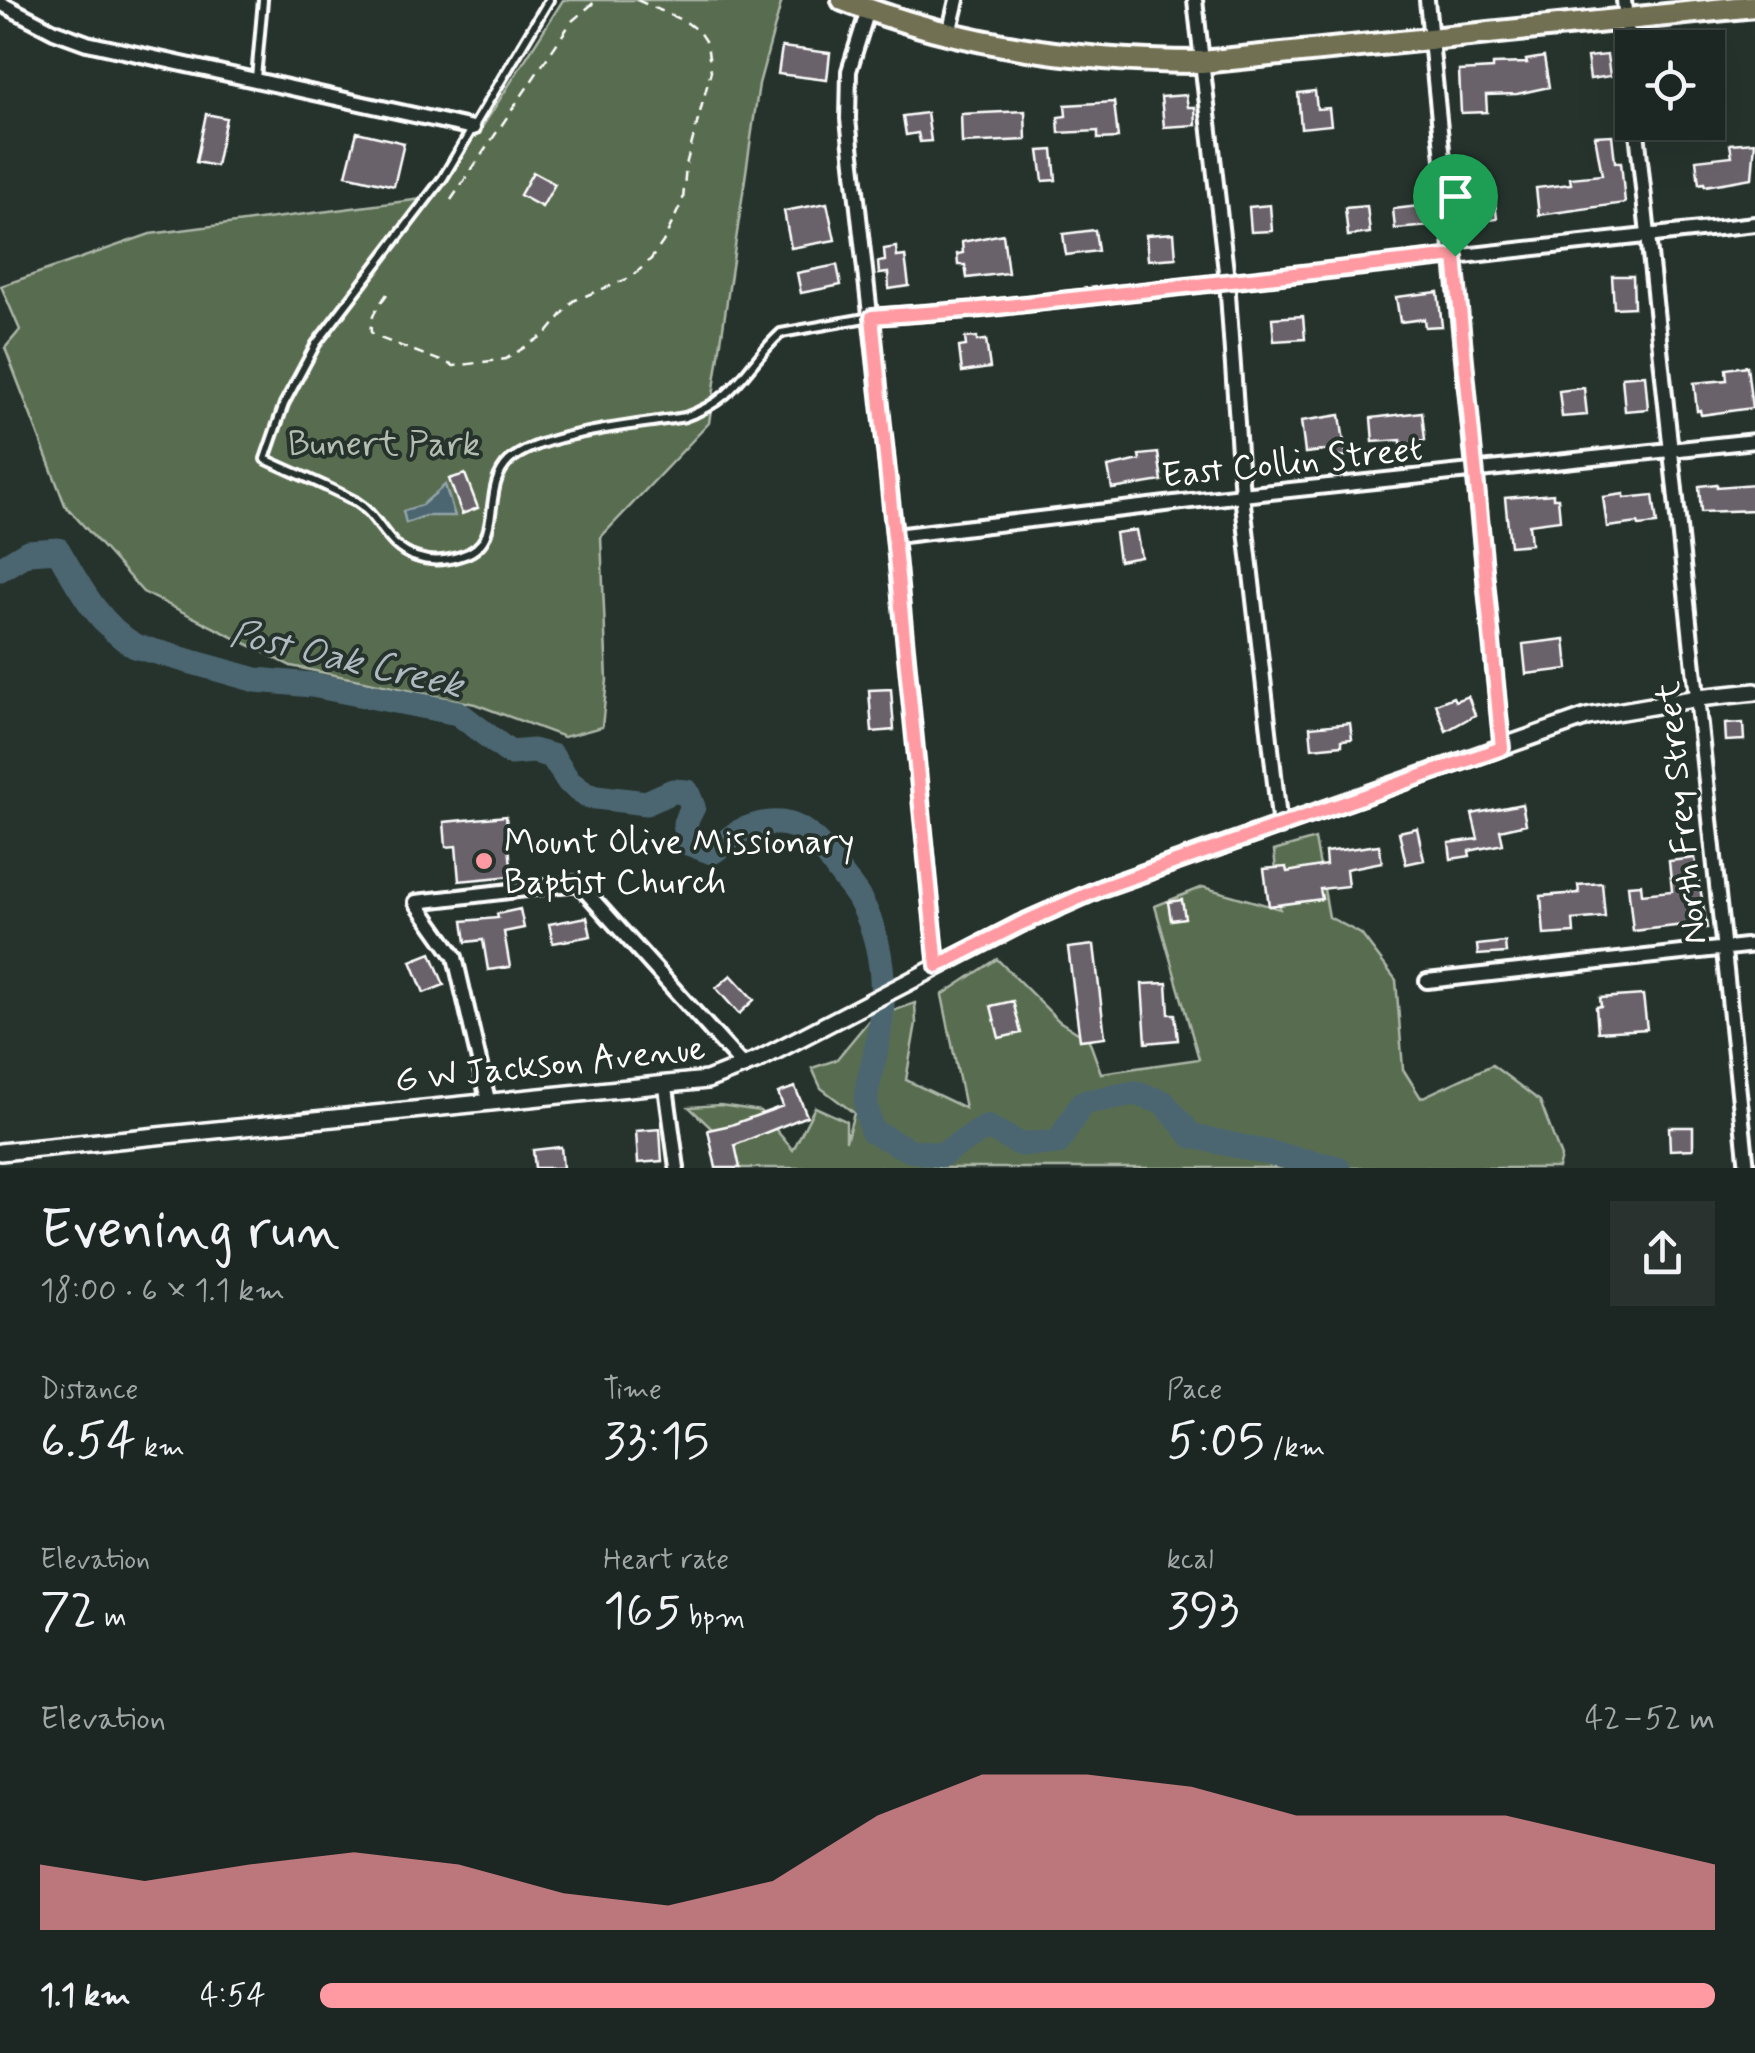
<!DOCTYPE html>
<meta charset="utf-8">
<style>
:root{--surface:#1c2622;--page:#29322f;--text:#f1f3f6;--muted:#a0a5a5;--line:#3a4340;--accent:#ff9aa2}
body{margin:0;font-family:Mynerve,sans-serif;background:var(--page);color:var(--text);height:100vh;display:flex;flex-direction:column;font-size:38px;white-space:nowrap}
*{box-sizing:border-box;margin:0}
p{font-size:32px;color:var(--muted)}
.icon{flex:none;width:55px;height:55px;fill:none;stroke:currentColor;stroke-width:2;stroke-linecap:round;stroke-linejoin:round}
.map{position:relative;height:1168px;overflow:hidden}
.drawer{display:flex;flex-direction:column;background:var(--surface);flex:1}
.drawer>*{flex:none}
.fabs{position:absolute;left:1615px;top:30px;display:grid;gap:20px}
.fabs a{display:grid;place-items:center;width:110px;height:110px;border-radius:0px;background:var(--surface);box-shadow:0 10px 40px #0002,0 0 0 2px var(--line);font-size:50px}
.pin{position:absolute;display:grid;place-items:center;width:85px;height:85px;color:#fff;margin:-102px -42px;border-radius:50% 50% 50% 0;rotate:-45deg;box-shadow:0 0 10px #0007}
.pin .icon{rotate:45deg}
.round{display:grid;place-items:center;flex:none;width:105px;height:105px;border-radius:0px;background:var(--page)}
.headline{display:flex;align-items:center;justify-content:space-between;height:170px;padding:0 40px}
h1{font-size:55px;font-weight:600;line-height:75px}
.figures{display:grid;grid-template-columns:repeat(3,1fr);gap:15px;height:170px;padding:10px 40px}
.figures div{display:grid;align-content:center}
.figures b{font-size:50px;font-weight:600}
.figures small{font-size:28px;font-weight:400}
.figures p{font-size:28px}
.chart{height:280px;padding:20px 40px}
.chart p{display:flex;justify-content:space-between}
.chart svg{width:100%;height:180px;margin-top:10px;fill:var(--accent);opacity:.7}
ul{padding:0 40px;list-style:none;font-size:32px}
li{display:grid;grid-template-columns:160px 120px 1fr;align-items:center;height:75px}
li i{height:25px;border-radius:12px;background:var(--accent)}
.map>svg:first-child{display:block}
.green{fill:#596d50;stroke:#acb6a8;stroke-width:2.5}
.water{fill:#4b6670;stroke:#93a3a9;stroke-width:2.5}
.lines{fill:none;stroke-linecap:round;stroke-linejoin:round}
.river{stroke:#4b6670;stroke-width:25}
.building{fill:#6a626b;stroke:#fff;stroke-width:2.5}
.service-casing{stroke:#fff;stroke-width:14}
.minor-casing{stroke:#fff;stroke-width:20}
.tertiary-casing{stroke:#fff;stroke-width:22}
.primary-casing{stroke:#fff;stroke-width:28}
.path{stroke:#fff;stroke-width:2.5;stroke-dasharray:10 8;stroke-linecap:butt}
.service{stroke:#26332d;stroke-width:6}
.minor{stroke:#26332d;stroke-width:12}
.tertiary{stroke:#26332d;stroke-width:15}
.primary{stroke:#716f52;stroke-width:20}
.route-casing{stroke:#fff;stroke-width:20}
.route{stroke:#ff9aa2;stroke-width:12}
.poi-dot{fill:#ff9aa2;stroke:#26332d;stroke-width:4}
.labels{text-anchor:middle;stroke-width:8;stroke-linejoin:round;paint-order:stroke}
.park-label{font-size:35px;fill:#b4bdb0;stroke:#26332d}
.street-label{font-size:35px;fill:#fff;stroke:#26332d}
.poi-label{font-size:35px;fill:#fff;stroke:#26332d;text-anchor:start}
.water-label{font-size:38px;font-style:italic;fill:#aebabf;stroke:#26332d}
</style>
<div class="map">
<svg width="1755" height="1168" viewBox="0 0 1755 1168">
<rect width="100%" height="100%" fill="#26332d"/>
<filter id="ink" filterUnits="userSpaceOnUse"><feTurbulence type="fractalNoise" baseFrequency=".01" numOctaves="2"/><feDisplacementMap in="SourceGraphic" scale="20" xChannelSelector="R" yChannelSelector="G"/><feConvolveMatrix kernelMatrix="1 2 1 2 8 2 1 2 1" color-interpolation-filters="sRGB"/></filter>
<g filter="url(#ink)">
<path class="green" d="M563,0h219l-23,84 -50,339 -108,114 6,143 -5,47 -38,10 -89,-33 -184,-38 -148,-74 -78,-87 -60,-157 15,-18 -19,-44 149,-52 272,-35 57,-67z
M1315,839l14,78 32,17 35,46 7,89 18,29 71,-33 48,36 21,56 -3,11h-824l-4,-22 -41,-39 31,-2 40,6 33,39 22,-43 31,14v20l8,-28 -33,-25 -9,-20 24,-8 34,-41 45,-16 1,20 -10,57 59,28 -23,-113 55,-36 62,62 30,19 12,33 98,-14 -44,-153 48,-19 77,22 -6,-58z"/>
<path class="water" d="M445,485l10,31h-30l-19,7 -3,-12 19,-6z"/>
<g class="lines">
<path class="river" d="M0,569l28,-17 30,-2c21,36 40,74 77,96l121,34 56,5 146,28 52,40 23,-2 19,5 17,26 19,14 58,7 27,-12 14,1 6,15 -8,16 3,20 24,9c11,-6 19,-17 31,-22 43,-18 66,-2 90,33 8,13 20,24 27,37 26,47 27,98 16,150 -7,35 -16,45 -4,81l37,19 32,5 46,-28 33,17 38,-1 24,-40 52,-10 29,9 29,34 146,32"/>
</g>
<path class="building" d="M782,47l48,6 -3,27 -49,-6z
M1607,55l3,21 -20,3 -3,-22z
M1544,57l5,30 -32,7 -31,1 1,17 -26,1 -2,-42 34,-2v-5l34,-1 -1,-3z
M1315,91l2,18 12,-1 2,17 -30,3 -3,-35z
M1186,95l2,12h7l1,18 -32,2 -3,-30z
M1114,102l4,36 -20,1v-8l-39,2 -1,-16 8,-1 -1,-11z
M1025,111l1,29 -64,3 -1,-29z
M927,113l4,28 -11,1 -2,-9 -12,2 -3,-19z
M206,114l20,4 -10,48 -20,-4z
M357,132l47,11 -10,43 -48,-11z
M1612,135l3,27h6l4,41 -86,12 -3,-27 35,-4 -1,-6 32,-3 -7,-39z
M1755,142l-3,36 -47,8 -1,-3 -5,1 -3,-24 36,-4 -2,-12z
M1053,150l3,30 -13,1 -4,-30z
M533,172l22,12 -13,23 -22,-12z
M1493,184l4,35 -23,3 -4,-35z
M827,203l8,37 -44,8 -7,-37z
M1270,205l2,26 -21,1 -2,-25z
M1428,205l2,21 -35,3 -2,-20z
M1367,206l3,27 -22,3 -3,-28z
M1095,230l3,21 -32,4 -3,-21z
M1174,233l2,25 -28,2 -2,-25z
M1003,234l5,39 -41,5 -2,-13h-7l-1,-11 6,-1 -1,-11z
M896,247l1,10 8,-1 4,30 -20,3 -1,-16 -9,1 -1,-12 7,-1 -1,-12z
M837,265l4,20 -40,8 -4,-20z
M1612,276h21l1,31 -20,1z
M1438,292l4,34 -17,1 -1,-8 -24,3 -4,-25z
M1303,316l2,23 -31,2 -2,-23z
M977,337v4l9,-1 4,28 -28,4 -3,-25 7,-1 -1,-8z
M1747,366l5,42 -51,7 -1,-5 -3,1 -3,-28 33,-3 -1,-11z
M1645,375l3,34 -23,2 -3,-34z
M1584,388l3,27 -25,2 -3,-26z
M1422,412l3,28 -24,6v-6l-28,2 -2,-24z
M1340,415l6,41 -13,2 -1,-8 -27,3 -4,-32z
M1158,453l4,28 -50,8 -4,-22 32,-7 -1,-5z
M465,474l13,34 -16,6 -13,-35z
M1717,484v3l38,-3v26l-54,2 -2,-26z
M1553,494v4h5l2,22 -31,4 2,20 -21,2 -5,-48z
M1624,494v4l29,-3 4,29 -18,2 -1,-3 -31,4 -4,-30z
M1136,530l5,27 -22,4 -4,-28z
M1565,639l3,30 -42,5 -3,-30z
M891,689l3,41 -22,2 -3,-42z
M1468,696l7,19 -29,16 -10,-27 17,-7 2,4z
M1350,723l2,16 -10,1v5l-30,3 -2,-21z
M1743,723l1,17 -18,1 -1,-17z
M1522,804l4,20 -26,6 3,14 -34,7 1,5 -19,3 -2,-16 29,-4 -6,-25z
M506,816l6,60 -53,5 -3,-35 -10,1 -2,-25z
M1417,828l7,32 -18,4 -7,-32z
M1379,845l3,17 -36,7 2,17 -28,3 2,10 -53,7 -5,-37 22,-2 1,5 39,-7 -1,-13z
M1695,858l12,70 -22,2 -1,-5 -51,6 -5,-46 13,-1 1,10 30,-3 -3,-30z
M1602,883l3,34 -32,3 1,13 -30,2 -3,-39 38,-3 -1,-8z
M1182,900l3,18 -14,2 -3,-18z
M520,909l4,19 -20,4 6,35 -22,3 -5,-30 -17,2 -3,-21 35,-3 -1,-4z
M587,917l4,19 -38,7 -4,-19z
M1505,942l1,11 -28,2 -1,-10z
M1094,945l11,92 -25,3 -12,-92z
M431,953l13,32 -20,8 -13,-32z
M731,975l23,25 -15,14 -23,-26z
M1167,983l2,31h6l3,26 -32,3 -4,-59z
M1643,995l4,34 -49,3 -2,-25 5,-1 -1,-8z
M1013,1001l8,32 -22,5 -8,-32z
M795,1087l12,29 -72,29 5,23h-24l-8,-38 23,-5 52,-19 -5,-13z
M1669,1127h24v22l-23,1z
M660,1129l2,32 -24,2 -2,-32z
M561,1147l2,21h-28l-2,-18z"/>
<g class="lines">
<g class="service-casing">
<path id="service" d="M549,0l-106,178 -127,166 -32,60 -19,55c29,14 61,26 90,42 25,15 31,47 61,56 14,5 30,4 45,-1 46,-13 18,-66 48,-95 32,-29 131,-36 176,-44 54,-19 59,-50 96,-84l90,-16
M256,78l7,-78"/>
</g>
<g class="minor-casing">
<path id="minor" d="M1195,0l32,280 15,215 38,332
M1427,0l75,748
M1624,0l8,85
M0,3l54,28 33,12 386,85
M868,10l-19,61 -1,48 47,417 42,430
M949,33l8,-33
M1636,122l111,1046
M872,317l108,-8 775,-85
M895,536l347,-41 513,-54
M416,902l162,-19 166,184
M416,902l39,55 33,143
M1427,981l328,-36
M666,1087l11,81"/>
</g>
<g class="tertiary-casing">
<path id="tertiary" d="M0,1152l707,-72 51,-20 262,-136 84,-37 483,-170 111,-19 57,-6"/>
</g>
<g class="primary-casing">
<path id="primary" d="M843,0c114,45 237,62 359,62l553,-56"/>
</g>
<path class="path" d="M451,200l121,-179 25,-21
M387,294c-8,12 -18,22 -16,38l6,5 77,29 52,-7 41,-26 26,-32 59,-24 19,-18 12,-17 20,-42 3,-35 25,-94 -4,-27 -8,-12 -13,-10 -49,-22"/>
<use href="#service" class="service"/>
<use href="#minor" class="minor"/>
<use href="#tertiary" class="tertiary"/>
<use href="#primary" class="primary"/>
</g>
</g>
<g class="lines" filter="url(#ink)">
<g class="route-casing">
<path id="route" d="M1455,256l47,492 -398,139 -84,37 -83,42 -65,-649 108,-8z"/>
</g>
<use href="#route" class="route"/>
</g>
<circle class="poi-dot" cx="484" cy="861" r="10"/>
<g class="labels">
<g class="park-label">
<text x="384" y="455">Bunert Park</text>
</g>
<g class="street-label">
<text transform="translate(1292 461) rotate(-6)" y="12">East Collin Street</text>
<text transform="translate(1680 813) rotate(-96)" y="12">North Frey Street</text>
<text transform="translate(550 1063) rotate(-6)" y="12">G W Jackson Avenue</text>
</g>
<g class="poi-label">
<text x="504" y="853">Mount Olive Missionary<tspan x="504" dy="40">Baptist Church</tspan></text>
</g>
<g class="water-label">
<text transform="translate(347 658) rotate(13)" y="13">Post Oak Creek</text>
</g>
</g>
</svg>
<div class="fabs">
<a><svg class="icon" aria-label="locate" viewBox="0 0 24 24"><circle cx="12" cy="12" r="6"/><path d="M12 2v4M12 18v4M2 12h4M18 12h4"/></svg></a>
</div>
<div class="pin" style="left:1455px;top:256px;background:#1e9e55"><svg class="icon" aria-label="arrive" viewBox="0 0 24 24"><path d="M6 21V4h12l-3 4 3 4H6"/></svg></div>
</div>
<section class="drawer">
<div class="headline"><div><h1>Evening run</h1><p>18:00 · 6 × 1.1 km</p></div><a class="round"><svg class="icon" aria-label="share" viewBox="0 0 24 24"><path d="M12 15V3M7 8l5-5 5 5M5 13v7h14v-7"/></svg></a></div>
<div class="figures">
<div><p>Distance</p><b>6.54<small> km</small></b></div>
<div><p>Time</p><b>33:15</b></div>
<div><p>Pace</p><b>5:05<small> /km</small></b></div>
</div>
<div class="figures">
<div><p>Elevation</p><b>72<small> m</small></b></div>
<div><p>Heart rate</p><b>165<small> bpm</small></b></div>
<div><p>kcal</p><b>393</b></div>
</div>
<div class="chart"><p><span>Elevation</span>42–52 m</p>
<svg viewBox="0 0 160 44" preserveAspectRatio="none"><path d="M0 44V28L10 32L20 28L30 25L40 28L50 35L60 38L70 32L80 16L90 6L100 6L110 9L120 16L130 16L140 16L150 22L160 28V44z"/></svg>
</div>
<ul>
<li><b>1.1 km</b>4:54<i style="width:100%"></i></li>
</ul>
</section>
